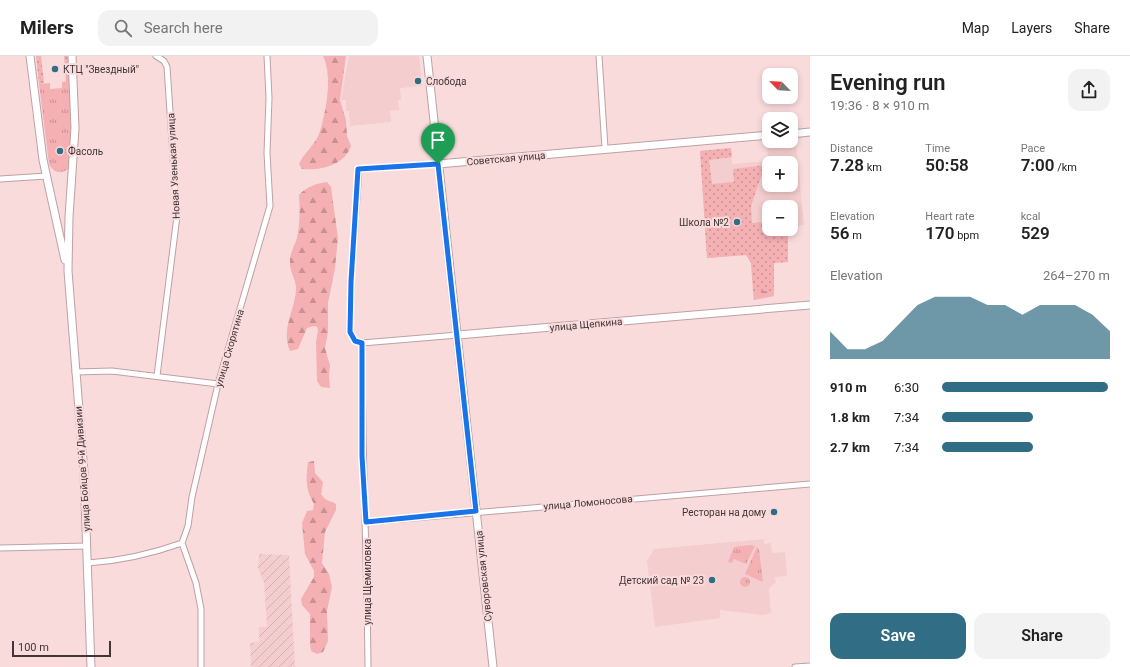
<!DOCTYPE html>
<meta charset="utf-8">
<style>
:root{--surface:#fff;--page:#f2f2f2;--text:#222;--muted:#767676;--line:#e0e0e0;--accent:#316d84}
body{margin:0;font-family:Roboto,sans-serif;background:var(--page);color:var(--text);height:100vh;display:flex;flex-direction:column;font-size:15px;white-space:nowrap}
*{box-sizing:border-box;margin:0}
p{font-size:13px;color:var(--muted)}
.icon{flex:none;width:22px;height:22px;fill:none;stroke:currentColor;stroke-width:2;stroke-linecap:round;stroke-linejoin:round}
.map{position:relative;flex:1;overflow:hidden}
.sheet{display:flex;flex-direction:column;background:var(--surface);width:320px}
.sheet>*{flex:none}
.needle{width:26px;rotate:295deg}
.controls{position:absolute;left:762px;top:12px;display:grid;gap:8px}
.controls a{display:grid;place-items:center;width:36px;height:36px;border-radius:8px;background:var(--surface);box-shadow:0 2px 6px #0003;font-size:20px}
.scale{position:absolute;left:12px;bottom:10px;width:99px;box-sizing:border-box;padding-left:4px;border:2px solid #413536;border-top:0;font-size:11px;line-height:14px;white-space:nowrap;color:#413536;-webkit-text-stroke:3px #fadbdc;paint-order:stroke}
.pin{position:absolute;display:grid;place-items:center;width:34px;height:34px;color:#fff;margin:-41px -17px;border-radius:50% 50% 50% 0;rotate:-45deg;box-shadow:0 0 4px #0007}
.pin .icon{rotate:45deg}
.round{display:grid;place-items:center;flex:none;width:42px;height:42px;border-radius:12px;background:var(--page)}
.summary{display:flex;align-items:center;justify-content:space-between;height:68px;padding:0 20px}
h1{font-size:22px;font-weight:600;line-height:30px}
.metrics{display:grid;grid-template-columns:repeat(3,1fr);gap:6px;height:68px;padding:4px 20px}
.metrics div{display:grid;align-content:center}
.metrics b{font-size:17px;font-weight:600}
.metrics small{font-size:11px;font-weight:400}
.metrics p{font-size:11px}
.chart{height:112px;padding:8px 20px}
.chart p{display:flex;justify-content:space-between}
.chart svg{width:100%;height:72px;margin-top:4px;fill:var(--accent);opacity:.7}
.button{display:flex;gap:8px;margin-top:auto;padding:8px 20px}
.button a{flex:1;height:46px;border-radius:12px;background:var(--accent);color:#fff;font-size:16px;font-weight:600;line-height:46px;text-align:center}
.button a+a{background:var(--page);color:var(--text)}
ul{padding:0 20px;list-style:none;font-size:13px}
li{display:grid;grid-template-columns:64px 48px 1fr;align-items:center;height:30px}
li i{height:10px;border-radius:5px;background:var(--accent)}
header{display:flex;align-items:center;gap:24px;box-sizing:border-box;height:56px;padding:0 20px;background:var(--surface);border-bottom:1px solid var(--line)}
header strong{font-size:19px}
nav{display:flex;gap:22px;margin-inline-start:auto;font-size:14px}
.search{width:280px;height:36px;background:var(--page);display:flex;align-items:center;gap:10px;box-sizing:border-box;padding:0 14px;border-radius:12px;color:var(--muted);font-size:15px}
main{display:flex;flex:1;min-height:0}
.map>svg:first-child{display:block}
.built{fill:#f4cdce;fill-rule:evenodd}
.industrial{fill:url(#industrial-furrows)}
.grass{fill:url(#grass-dots)}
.forest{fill:url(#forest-firs)}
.park{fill:url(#park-tufts)}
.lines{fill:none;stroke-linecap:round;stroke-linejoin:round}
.minor-casing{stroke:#bea1a2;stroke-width:7}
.tertiary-casing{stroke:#bea1a2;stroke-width:9}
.minor{stroke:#fff;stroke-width:5}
.tertiary{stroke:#fff;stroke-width:7}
.route-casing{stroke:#fff;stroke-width:8}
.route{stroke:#1a73e8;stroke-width:5}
.poi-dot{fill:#316d84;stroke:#fadbdc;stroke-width:1.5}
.labels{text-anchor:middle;stroke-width:4;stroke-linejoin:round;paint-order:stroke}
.poi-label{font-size:10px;fill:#413536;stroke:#fadbdc;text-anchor:start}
.street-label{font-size:10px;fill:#413536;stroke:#fadbdc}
</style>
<header>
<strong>Milers</strong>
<div class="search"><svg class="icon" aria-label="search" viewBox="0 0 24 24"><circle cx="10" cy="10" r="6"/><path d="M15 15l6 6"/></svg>Search here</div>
<nav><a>Map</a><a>Layers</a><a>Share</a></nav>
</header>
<main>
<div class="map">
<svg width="810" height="611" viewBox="0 0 810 611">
<defs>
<pattern id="industrial-furrows" width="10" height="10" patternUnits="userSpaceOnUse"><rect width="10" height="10" fill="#f4cdce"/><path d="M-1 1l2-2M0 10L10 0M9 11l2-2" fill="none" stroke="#d2b1b2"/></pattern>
<pattern id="grass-dots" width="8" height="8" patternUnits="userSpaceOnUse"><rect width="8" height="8" fill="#f5b0b3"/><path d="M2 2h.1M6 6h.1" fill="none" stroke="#c89092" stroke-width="1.8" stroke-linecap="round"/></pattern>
<pattern id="forest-firs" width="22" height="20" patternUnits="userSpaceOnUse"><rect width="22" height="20" fill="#f5b0b3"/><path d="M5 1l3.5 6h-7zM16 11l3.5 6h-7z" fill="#c89092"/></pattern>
<pattern id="park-tufts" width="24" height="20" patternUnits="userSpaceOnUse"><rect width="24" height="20" fill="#f5b0b3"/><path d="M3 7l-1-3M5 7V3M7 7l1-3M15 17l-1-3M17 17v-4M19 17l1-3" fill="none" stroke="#c89092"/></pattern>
</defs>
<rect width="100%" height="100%" fill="#fadbdc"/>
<path class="built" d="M349,0h70l3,30 -22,2 1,12h-3l1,10 -9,1 1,11 -41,4 -1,-15h-3v-11h-5z
M796,87l8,82 -10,1 -4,6 -2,5v25l-14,1v33l-20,4 -3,-37 -5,-8 -39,3 -7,-107 31,-3 1,16 36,-3 -1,-15zM769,107h22v22h-22zM769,151h22v22h-22z
M764,483v5l7,-1 1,10 13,-1 2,24 -12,1 1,6 -3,1 -4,5 2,24 -8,2 -43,-5v8l-65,9 -8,-66 7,-12z"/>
<path class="industrial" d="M259,498l30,1 6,112h-44l-1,-24 9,-1v-15h8l-3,-44 -6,-15z"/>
<path class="grass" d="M36,0h5l3,27 -5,1z
M64,0h5l1,25 -4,1z
M731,92l1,9 -23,3 3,24 22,-2 -1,-13 32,-4 -14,41 1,17 17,-1v7h22v-9h2l1,6 -6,11v25l-14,1v28h-21l-2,-28 -5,-8 -39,3 -7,-107z"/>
<path class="forest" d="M323,0h23l-6,44 6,20 1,16 4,10c-6,19 -31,25 -49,23l-3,-5c5,-11 15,-18 20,-30 7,-21 14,-58 4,-78z
M327,126l4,5 7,51 -3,30 -7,35v29l-3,16 5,18 -1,10 1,12 -9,-1 -4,-6 -1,-39 2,-12 -1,-3 -3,-1 -7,2 -9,21 -8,2c-10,-22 6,-42 6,-63 0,-8 -6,-16 -6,-24 -1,-10 4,-17 7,-26 3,-15 3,-28 2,-43 8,-9 17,-11 28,-13z
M753,235h21v5l-20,4z
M314,405l1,12 8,9 -2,12 4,5 11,5v6l-11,22 -3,31 7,11 3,13 -5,24 1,30 -5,11 -6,2 -6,-3 -1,-7v-30l-8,-9 -1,-6 13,-22v-6l-9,-17 -3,-31 5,-12 6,-1 1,-6c-9,-15 -8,-25 -6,-42z"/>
<path class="park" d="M70,25l2,47 -1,38c-8,9 -17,8 -22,-2l-10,-80 11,-1v6l12,-1v-6z
M751,489l4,1 -9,18 -12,-5 -2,4 -4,-1 6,-15z
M757,491l2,2 4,33 -18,-8z
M740 526a5 5 0 1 1 10 0a5 5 0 1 1-10 0Z"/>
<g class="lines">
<g class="minor-casing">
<path id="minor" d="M156,0l8,5 3,6 10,149 -20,160
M599,0l6,92
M438,108l-79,5 -8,113 -1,50 5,9 7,2 96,-8
M0,123l47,-3
M362,287c0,108 5,216 6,324
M75,316l37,-1 106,13
M367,466l443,-38
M182,487l14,40 5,26v58
M0,492l87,-2
M88,507c32,-2 63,-9 94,-20l6,-17 4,-29 26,-113 52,-178 -3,-53 2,-55 -2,-42
M795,611l15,-1"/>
</g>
<g class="tertiary-casing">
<path id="tertiary" d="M30,0l13,104 22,100
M72,0l3,72 -6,89 -1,54 16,202 7,194
M427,0l66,611
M791,78l19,-2
M438,108l331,-29
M458,279l352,-30"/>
</g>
<use href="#minor" class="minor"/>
<use href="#tertiary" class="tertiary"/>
</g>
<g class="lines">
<g class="route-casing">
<path id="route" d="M438,108l38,347 -110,11 -4,-66v-113l-7,-2 -5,-9 1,-50 7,-113z"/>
</g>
<use href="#route" class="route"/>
</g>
<g class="poi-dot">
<circle cx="55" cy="13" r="4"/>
<circle cx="418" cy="25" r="4"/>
<circle cx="60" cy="95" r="4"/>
<circle cx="737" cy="166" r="4"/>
<circle cx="774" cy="456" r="4"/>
<circle cx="712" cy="524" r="4"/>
</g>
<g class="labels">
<g class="poi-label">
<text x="63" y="17">КТЦ "Звездный"</text>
<text x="426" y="29">Слобода</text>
<text x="68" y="99">Фасоль</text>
<text x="729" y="170" text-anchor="end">Школа №2</text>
<text x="766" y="460" text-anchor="end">Ресторан на дому</text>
<text x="704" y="528" text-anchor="end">Детский сад № 23</text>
</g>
<g class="street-label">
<text transform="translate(506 102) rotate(-5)" y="4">Советская улица</text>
<text transform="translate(173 110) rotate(-93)" y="4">Новая Узенькая улица</text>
<text transform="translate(586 268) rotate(-5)" y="4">улица Щепкина</text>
<text transform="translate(229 292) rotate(-74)" y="4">улица Скорятина</text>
<text transform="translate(82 413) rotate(-94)" y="4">улица Бойцов 9-й Дивизии</text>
<text transform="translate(588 446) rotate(-5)" y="4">улица Ломоносова</text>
<text transform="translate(483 520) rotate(-96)" y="4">Суворовская улица</text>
<text transform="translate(367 526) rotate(-90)" y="4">улица Щемиловка</text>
</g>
</g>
</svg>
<div class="controls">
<a><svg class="needle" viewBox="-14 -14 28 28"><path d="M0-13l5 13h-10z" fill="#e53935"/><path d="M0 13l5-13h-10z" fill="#767676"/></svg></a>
<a><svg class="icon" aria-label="layers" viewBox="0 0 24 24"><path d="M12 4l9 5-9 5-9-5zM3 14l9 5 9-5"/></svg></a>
<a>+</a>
<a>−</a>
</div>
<div class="scale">100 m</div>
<div class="pin" style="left:438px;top:108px;background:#1e9e55"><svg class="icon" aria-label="arrive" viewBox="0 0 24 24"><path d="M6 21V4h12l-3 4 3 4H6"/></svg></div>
</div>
<section class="sheet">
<div class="summary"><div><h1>Evening run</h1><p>19:36 · 8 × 910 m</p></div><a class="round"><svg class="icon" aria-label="share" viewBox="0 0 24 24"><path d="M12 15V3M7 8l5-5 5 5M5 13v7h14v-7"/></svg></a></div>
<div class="metrics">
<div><p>Distance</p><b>7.28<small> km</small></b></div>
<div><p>Time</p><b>50:58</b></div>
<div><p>Pace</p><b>7:00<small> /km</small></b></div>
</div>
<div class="metrics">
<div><p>Elevation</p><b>56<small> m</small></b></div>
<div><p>Heart rate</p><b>170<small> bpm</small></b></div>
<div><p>kcal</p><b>529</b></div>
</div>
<div class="chart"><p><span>Elevation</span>264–270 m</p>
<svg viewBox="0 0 160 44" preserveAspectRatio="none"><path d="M0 44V27L10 38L20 38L30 33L40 22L50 11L60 6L70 6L80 6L90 11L100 11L110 17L120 11L130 11L140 11L150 17L160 27V44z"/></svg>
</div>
<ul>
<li><b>910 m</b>6:30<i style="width:99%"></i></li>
<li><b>1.8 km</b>7:34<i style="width:54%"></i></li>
<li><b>2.7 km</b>7:34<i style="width:54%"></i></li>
</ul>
<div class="button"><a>Save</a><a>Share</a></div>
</section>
</main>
